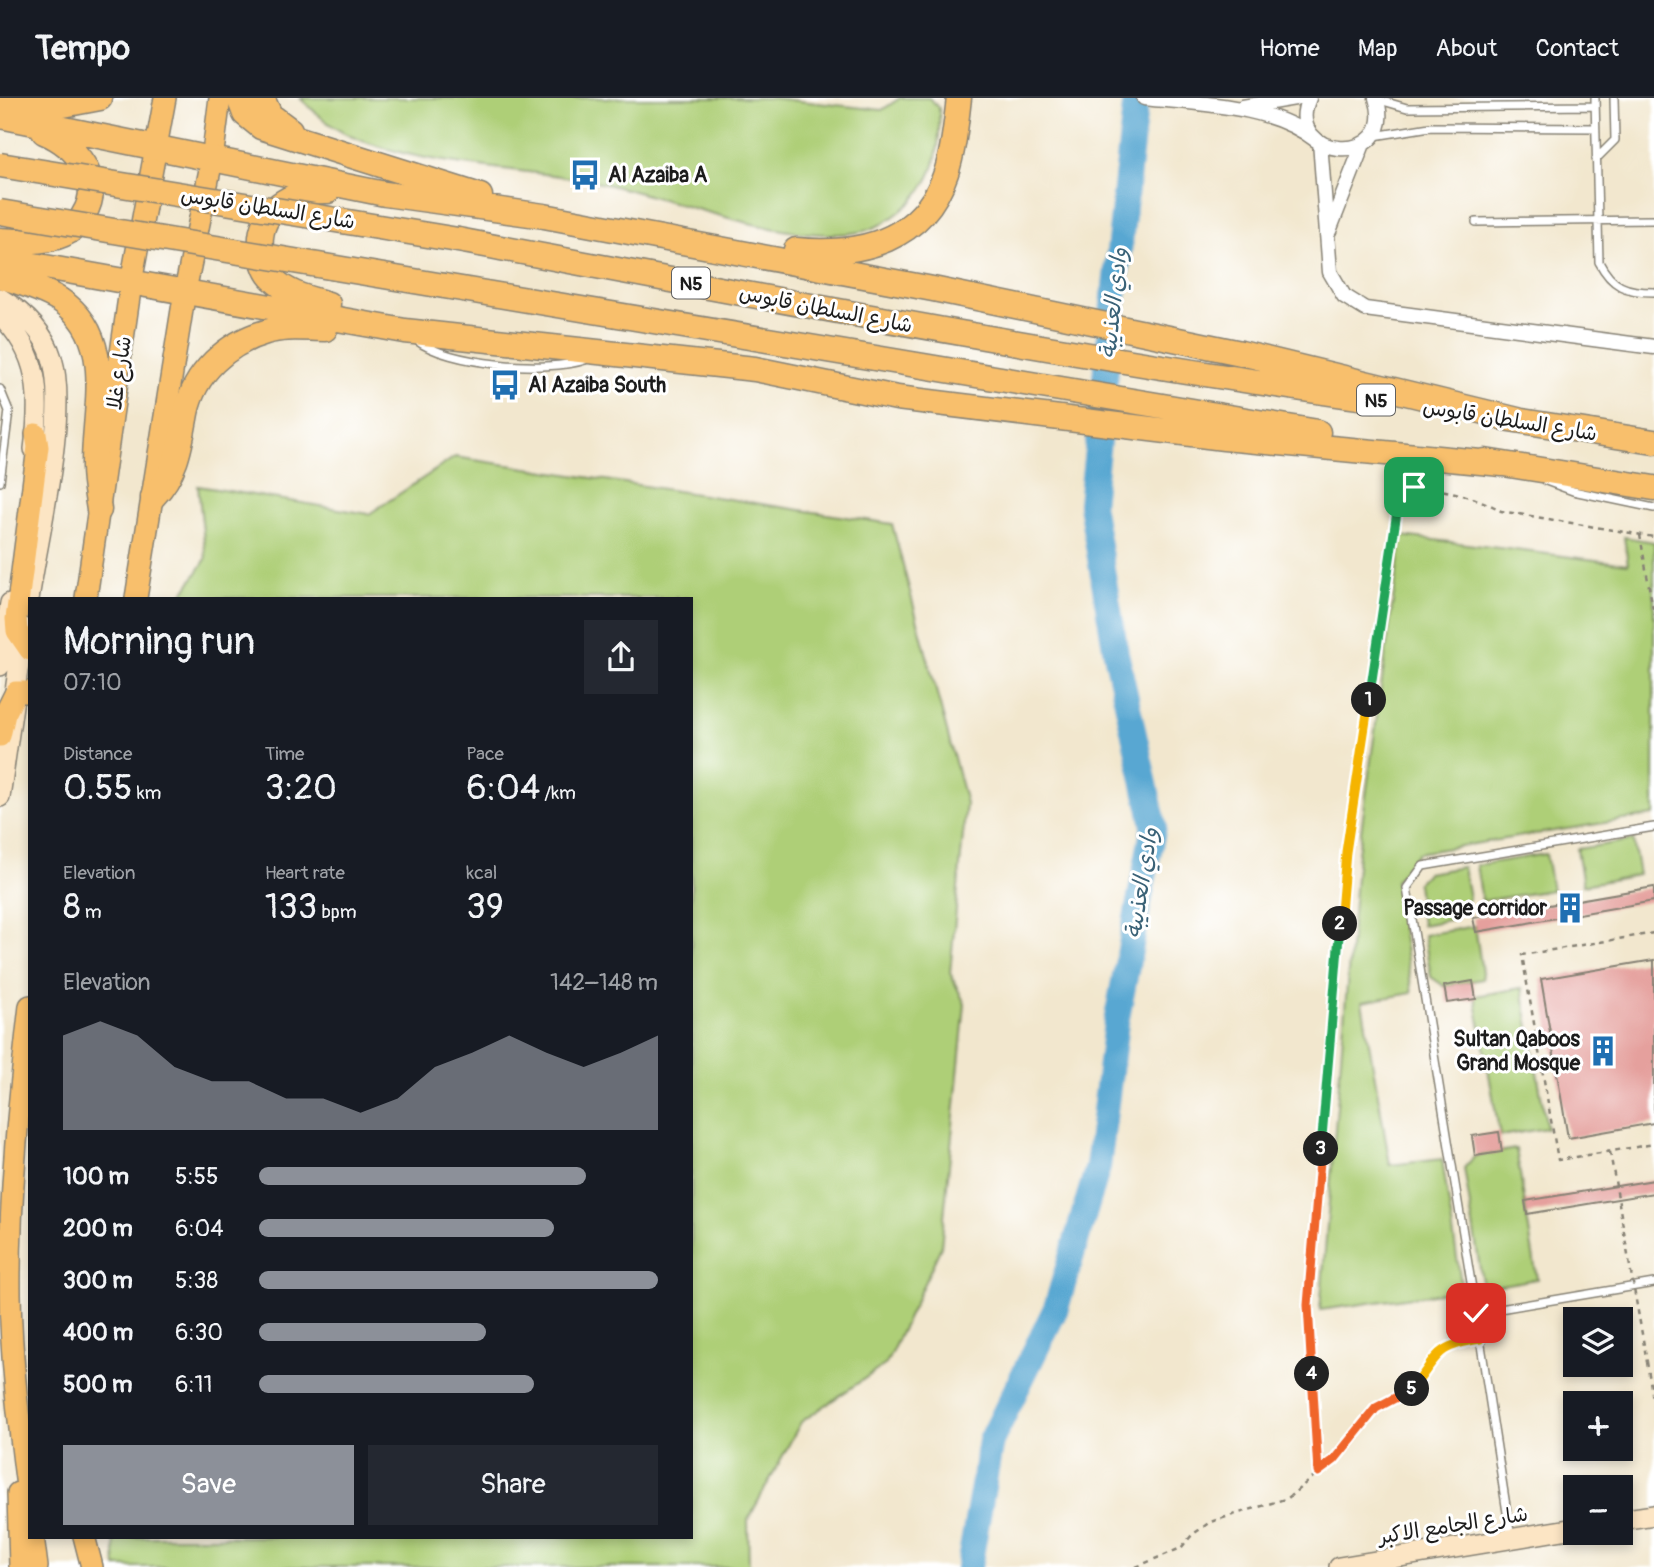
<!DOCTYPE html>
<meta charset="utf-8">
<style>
:root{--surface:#171b24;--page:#242831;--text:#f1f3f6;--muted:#9ea1a6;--line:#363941;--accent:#8c9099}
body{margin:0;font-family:Pangolin,"Playpen Sans Arabic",sans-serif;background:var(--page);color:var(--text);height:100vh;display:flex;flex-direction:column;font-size:26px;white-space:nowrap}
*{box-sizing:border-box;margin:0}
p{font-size:23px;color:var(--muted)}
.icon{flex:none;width:38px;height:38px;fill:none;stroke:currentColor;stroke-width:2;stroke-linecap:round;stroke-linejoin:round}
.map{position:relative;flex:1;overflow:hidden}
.drawer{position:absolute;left:28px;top:499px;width:665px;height:942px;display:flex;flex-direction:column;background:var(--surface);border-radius:0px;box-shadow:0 4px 10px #0003}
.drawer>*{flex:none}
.buttons{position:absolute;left:1563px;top:1209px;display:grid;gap:14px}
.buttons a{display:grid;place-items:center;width:70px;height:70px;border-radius:0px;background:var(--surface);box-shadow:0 4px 10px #0003;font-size:35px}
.pin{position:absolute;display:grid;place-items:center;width:60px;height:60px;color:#fff;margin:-30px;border-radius:14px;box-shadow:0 4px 10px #0006}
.km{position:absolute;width:35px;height:35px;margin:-18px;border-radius:50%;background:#222;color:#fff;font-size:19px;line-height:35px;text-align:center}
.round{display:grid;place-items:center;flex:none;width:74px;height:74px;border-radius:0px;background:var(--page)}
.summary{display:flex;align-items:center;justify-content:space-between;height:119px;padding:0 35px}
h1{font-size:38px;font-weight:600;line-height:52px}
.figures{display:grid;grid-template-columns:repeat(3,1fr);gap:10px;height:119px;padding:7px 35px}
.figures div{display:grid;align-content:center}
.figures b{font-size:35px;font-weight:600}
.figures small{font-size:19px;font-weight:400}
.figures p{font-size:19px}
.chart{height:196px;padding:14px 35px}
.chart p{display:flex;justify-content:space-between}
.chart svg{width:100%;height:126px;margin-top:7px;fill:var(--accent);opacity:.7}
.button{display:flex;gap:14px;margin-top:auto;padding:14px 35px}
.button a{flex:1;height:80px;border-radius:0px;background:var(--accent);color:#fff;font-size:28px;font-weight:600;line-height:80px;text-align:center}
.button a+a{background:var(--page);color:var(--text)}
ul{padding:0 35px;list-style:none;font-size:23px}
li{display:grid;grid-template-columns:112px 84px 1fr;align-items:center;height:52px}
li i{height:18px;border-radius:9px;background:var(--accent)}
header{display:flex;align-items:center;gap:42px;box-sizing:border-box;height:98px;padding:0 35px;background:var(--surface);border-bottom:2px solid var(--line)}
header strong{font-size:33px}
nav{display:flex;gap:38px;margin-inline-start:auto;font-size:24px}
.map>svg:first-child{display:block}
.green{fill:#aecf77;stroke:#65764a;stroke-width:2}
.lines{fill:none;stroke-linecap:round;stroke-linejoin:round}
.river{stroke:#59a7d2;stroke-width:26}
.building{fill:#e5a09d}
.lane-casing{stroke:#878275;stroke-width:10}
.street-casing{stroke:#878275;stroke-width:17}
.secondary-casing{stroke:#878275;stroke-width:22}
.primary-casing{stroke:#878275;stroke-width:24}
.highway-casing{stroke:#878275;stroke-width:27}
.path{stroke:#878275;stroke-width:2.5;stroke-dasharray:5 5;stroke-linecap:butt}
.lane{stroke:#fff;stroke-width:7}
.street{stroke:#fff;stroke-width:14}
.secondary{stroke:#fce5c4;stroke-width:19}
.primary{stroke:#f8bf6c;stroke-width:21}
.highway{stroke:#f8bf6c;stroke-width:24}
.highway-bridge-casing{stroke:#878275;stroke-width:27;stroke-linecap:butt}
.path-bridge{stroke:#878275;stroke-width:2.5;stroke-dasharray:5 5;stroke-linecap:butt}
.highway-bridge{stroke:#f8bf6c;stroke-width:24}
.split-1-casing{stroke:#fff;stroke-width:14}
.split-2-casing{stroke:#fff;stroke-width:14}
.split-3-casing{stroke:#fff;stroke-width:14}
.split-4-casing{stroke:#fff;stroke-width:14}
.split-5-casing{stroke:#fff;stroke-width:14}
.split-6-casing{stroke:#fff;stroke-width:14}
.split-1{stroke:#22a559;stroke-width:9}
.split-2{stroke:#f5b400;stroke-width:9}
.split-3{stroke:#22a559;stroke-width:9}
.split-4{stroke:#f0652b;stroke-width:9}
.split-5{stroke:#f0652b;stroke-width:9}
.split-6{stroke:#f5b400;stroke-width:9}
.labels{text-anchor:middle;stroke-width:6;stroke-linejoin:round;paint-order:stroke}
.shield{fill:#fff;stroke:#606060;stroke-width:2}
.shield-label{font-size:19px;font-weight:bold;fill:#1c1c1c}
.poi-label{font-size:21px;font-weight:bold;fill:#1c1c1c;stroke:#fff;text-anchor:start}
.street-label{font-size:21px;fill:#1c1c1c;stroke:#fff}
.water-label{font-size:23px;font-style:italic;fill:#3a6277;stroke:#fff}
</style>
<header>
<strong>Tempo</strong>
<nav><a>Home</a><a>Map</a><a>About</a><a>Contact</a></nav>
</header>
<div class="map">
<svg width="1654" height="1469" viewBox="0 0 1654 1469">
<rect width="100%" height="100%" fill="#fff"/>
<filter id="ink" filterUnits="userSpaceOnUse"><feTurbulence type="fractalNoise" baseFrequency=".0143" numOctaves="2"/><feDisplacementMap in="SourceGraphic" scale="14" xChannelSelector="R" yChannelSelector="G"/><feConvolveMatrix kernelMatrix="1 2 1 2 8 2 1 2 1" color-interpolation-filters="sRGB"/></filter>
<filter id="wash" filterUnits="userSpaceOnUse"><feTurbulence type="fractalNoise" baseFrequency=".00686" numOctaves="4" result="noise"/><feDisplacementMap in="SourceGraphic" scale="28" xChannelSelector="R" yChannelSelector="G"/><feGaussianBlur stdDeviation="1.57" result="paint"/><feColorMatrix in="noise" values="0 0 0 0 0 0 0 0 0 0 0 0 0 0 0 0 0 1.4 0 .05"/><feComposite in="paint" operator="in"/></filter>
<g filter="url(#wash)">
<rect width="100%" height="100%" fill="#f2e7ce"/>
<path class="green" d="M300,0h472l110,12 18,-12h29l10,10c2,43 -3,75 -38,103 -10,8 -24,17 -37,20 -77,16 -184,-31 -259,-47 -82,-18 -178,-15 -255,-48 -20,-9 -34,-23 -50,-38z
M455,359l437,67 74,279 -16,170 15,31 -24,243 -55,117 -85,58 -53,98 1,47h-633l-2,-30 577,-1v-938h-511l26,-39 -8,-73 171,28z
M1402,438l226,28 -4,-27 30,5v273l-236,38 -23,28 17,112 -50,9 28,163 52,-6 20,131 -142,20 38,-457z
M1633,742l6,35 -56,10 -6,-36z
M1546,756l6,36 -70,11 -6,-36z
M1463,769l6,31 -16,16 1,5 -32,6 -5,-42 10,-10z
M1475,828l8,53 -39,7 -13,-9 -7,-42z
M1522,890l25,140 -47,8 -25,-140z
M1516,1051l21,130 -54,9 -19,-120 11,-12z"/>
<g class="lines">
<path class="river" d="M969,1469l22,-126 65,-133 42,-141 18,-144 38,-198 -38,-172 -25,-149 45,-406"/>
</g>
<g id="blocks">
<path class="building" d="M1654,789v14l-178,31 -3,-14z
M1654,862v163l-86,15 -27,-159z
M1473,883l3,18 -29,4 -3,-17z
M1499,1034l3,20 -27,4 -3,-20z
M1654,1082v13l-127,21 -2,-13z"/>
</g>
</g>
<g filter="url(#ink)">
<use href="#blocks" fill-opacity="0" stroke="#878275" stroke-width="2"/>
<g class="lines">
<g class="lane-casing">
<path id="lane" d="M1595,0l4,164c13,25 27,30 55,30
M1376,1l31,9 188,-2
M1374,38l56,-9 165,1
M1596,61l19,-19 -1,-42
M1476,124l178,-2
M416,242c32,25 131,33 169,20
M0,291l9,22 -9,71
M1546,383l27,10 81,17
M1476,1215l-69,-425 16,-22 231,-39
M1511,1440l-35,-225 178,-30"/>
</g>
<g class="street-casing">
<path id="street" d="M1144,0c56,6 126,6 172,42
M1309,0c-28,63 91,71 67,0
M1243,9l52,-9
M1320,44l10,130 14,24 21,13 289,38
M1329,133l34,-87"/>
</g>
<g class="secondary-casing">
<path id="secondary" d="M0,200c23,14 44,33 52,60 17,56 -14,179 -23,241
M0,217c40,38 41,81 34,134
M0,568l10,-63
M0,699l24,-169
M1620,1422l34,-5
M1339,1469l236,-39"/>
</g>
<g class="primary-casing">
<path id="primary" d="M86,500l45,-315 34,-185
M136,500l49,-307 27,-131 8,-62
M30,552l-13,-19 -1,-12 22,-172 -2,-13
M0,638l5,-22 11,-22h14
M30,908c-11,94 -21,192 -20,287 1,73 11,145 20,218
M18,1395l2,74
M33,1438l4,31
M84,1438l8,31"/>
</g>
<g class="highway-casing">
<path id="highway" d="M239,0l6,16 16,13 219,69
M262,0l8,17 20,15
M0,4l58,4 42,-8
M0,18l385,78 159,22 389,73 308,64 277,67
M0,142c23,1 49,4 70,-9 7,-4 10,-10 14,-17 21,-35 -9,-69 -40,-82
M458,142c304,57 608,116 915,159
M796,152c65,6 127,-9 150,-77 8,-23 10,-51 13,-75
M0,161l405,72 350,38 142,29 327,40 278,26
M0,178c19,6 43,13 60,24 58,38 33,111 34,167 0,14 3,29 5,43
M444,188l874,146
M328,206c-20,-6 -40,-10 -55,-25 -8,-7 -11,-19 -12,-30 -4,-40 31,-59 67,-58
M1503,320l151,24
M1485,363l169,27
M153,399c24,-25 27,-51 33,-84 8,-40 41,-70 80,-81 19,-6 40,-3 59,-3"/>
</g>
<path class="path" d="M1640,437l14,80
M1654,835l-132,22 36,205 96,-16
M1610,1054l19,109
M1647,1264l7,44
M1318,1374l-10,-167 38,-453 56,-362c18,-9 82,8 99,21l153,26
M1136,1469l45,-19 11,-13 18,-13 78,-24 45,-38 43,-52 35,-17 27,-39 19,-9 13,-2"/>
<use href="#lane" class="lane"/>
<use href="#street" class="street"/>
<use href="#secondary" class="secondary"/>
<use href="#primary" class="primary"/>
<use href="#highway" class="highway"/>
<g class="highway-bridge-casing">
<path id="highway-bridge" d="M0,67l458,75
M0,114l444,74"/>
</g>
<path class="path-bridge" d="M1629,1163l18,101"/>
<use href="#highway-bridge" class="highway-bridge"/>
</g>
</g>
<g class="lines" filter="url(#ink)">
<g class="split-1-casing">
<path id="split-1" d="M1369,602l29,-195 4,-14 12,-4"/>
</g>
<g class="split-2-casing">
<path id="split-2" d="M1340,826l6,-72 23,-152"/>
</g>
<g class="split-3-casing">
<path id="split-3" d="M1321,1051l19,-225"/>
</g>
<g class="split-4-casing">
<path id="split-4" d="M1312,1276l-4,-69 13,-156"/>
</g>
<g class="split-5-casing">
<path id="split-5" d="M1312,1276l6,98 16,-12 42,-52 36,-19"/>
</g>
<g class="split-6-casing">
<path id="split-6" d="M1412,1291c27,-33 20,-42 68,-50l-4,-26"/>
</g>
<use href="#split-1" class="split-1"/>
<use href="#split-2" class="split-2"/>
<use href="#split-3" class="split-3"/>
<use href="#split-4" class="split-4"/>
<use href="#split-5" class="split-5"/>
<use href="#split-6" class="split-6"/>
</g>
<defs>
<g id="bus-bare" transform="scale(2.415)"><path d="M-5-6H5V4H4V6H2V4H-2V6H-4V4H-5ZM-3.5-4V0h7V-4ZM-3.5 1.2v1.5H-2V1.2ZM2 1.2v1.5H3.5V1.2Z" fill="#1f6fb2" stroke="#fff" stroke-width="2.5" paint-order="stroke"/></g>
<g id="building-bare" transform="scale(2.415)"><path d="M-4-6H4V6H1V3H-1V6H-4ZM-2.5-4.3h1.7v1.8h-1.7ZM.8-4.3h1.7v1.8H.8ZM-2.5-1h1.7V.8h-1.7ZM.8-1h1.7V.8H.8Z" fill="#1f6fb2" stroke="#fff" stroke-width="2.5" paint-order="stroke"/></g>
</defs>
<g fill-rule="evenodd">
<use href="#bus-bare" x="585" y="77"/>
<use href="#bus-bare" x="505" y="287"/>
<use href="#building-bare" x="1570" y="810"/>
<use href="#building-bare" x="1603" y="953"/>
</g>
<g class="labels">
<g class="shield">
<rect x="672" y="169.5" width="38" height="31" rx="5"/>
<rect x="1357" y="286.5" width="38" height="31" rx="5"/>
</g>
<g class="shield-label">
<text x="691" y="192">N5</text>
<text x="1376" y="309">N5</text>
</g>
<g class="poi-label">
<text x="608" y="84">Al Azaiba A</text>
<text x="528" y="294">Al Azaiba South</text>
<text x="1547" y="817" text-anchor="end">Passage corridor</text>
<text x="1580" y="948" text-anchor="end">Sultan Qaboos<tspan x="1580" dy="24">Grand Mosque</tspan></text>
</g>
<g class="street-label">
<text transform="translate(268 110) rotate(9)" y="7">شارع السلطان قابوس</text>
<text transform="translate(826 211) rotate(11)" y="7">شارع السلطان قابوس</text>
<text transform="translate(119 275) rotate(-82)" y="7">شارع غلا</text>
<text transform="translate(1510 322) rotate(9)" y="7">شارع السلطان قابوس</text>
<text transform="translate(1453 1427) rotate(-9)" y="7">شارع الجامع الاكبر</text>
</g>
<g class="water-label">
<text transform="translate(1113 205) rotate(-84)" y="8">وادي العذيبة</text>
<text transform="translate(1141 785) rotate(-81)" y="8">وادي العذيبة</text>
</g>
</g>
</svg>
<div class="buttons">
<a><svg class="icon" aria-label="layers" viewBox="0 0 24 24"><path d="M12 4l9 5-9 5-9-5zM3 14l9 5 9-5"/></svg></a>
<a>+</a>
<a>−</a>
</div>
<div class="pin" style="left:1414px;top:389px;background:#1e9e55"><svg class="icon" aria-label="arrive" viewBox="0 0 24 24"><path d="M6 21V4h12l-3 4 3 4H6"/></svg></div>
<div class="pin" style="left:1476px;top:1215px;background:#d93025"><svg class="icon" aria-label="check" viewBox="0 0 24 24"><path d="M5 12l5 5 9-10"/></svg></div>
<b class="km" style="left:1369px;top:602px">1</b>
<b class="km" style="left:1340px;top:826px">2</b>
<b class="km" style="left:1321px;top:1051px">3</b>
<b class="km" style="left:1312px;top:1276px">4</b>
<b class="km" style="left:1412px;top:1291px">5</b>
<section class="drawer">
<div class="summary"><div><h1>Morning run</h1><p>07:10</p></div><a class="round"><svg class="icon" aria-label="share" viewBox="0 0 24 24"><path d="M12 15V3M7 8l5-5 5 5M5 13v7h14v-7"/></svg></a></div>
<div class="figures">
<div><p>Distance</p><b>0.55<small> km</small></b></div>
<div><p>Time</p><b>3:20</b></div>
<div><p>Pace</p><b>6:04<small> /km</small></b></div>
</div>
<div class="figures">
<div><p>Elevation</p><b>8<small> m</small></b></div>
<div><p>Heart rate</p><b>133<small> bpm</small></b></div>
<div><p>kcal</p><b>39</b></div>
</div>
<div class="chart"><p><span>Elevation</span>142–148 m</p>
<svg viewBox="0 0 160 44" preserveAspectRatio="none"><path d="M0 44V11L10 6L20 11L30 22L40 27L50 27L60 33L70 33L80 38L90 33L100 22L110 17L120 11L130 17L140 22L150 17L160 11V44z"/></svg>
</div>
<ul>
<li><b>100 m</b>5:55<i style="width:82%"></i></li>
<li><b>200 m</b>6:04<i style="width:74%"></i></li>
<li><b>300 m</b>5:38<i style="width:100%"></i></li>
<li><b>400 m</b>6:30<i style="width:57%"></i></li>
<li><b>500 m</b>6:11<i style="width:69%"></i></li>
</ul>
<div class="button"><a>Save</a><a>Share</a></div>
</section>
</div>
